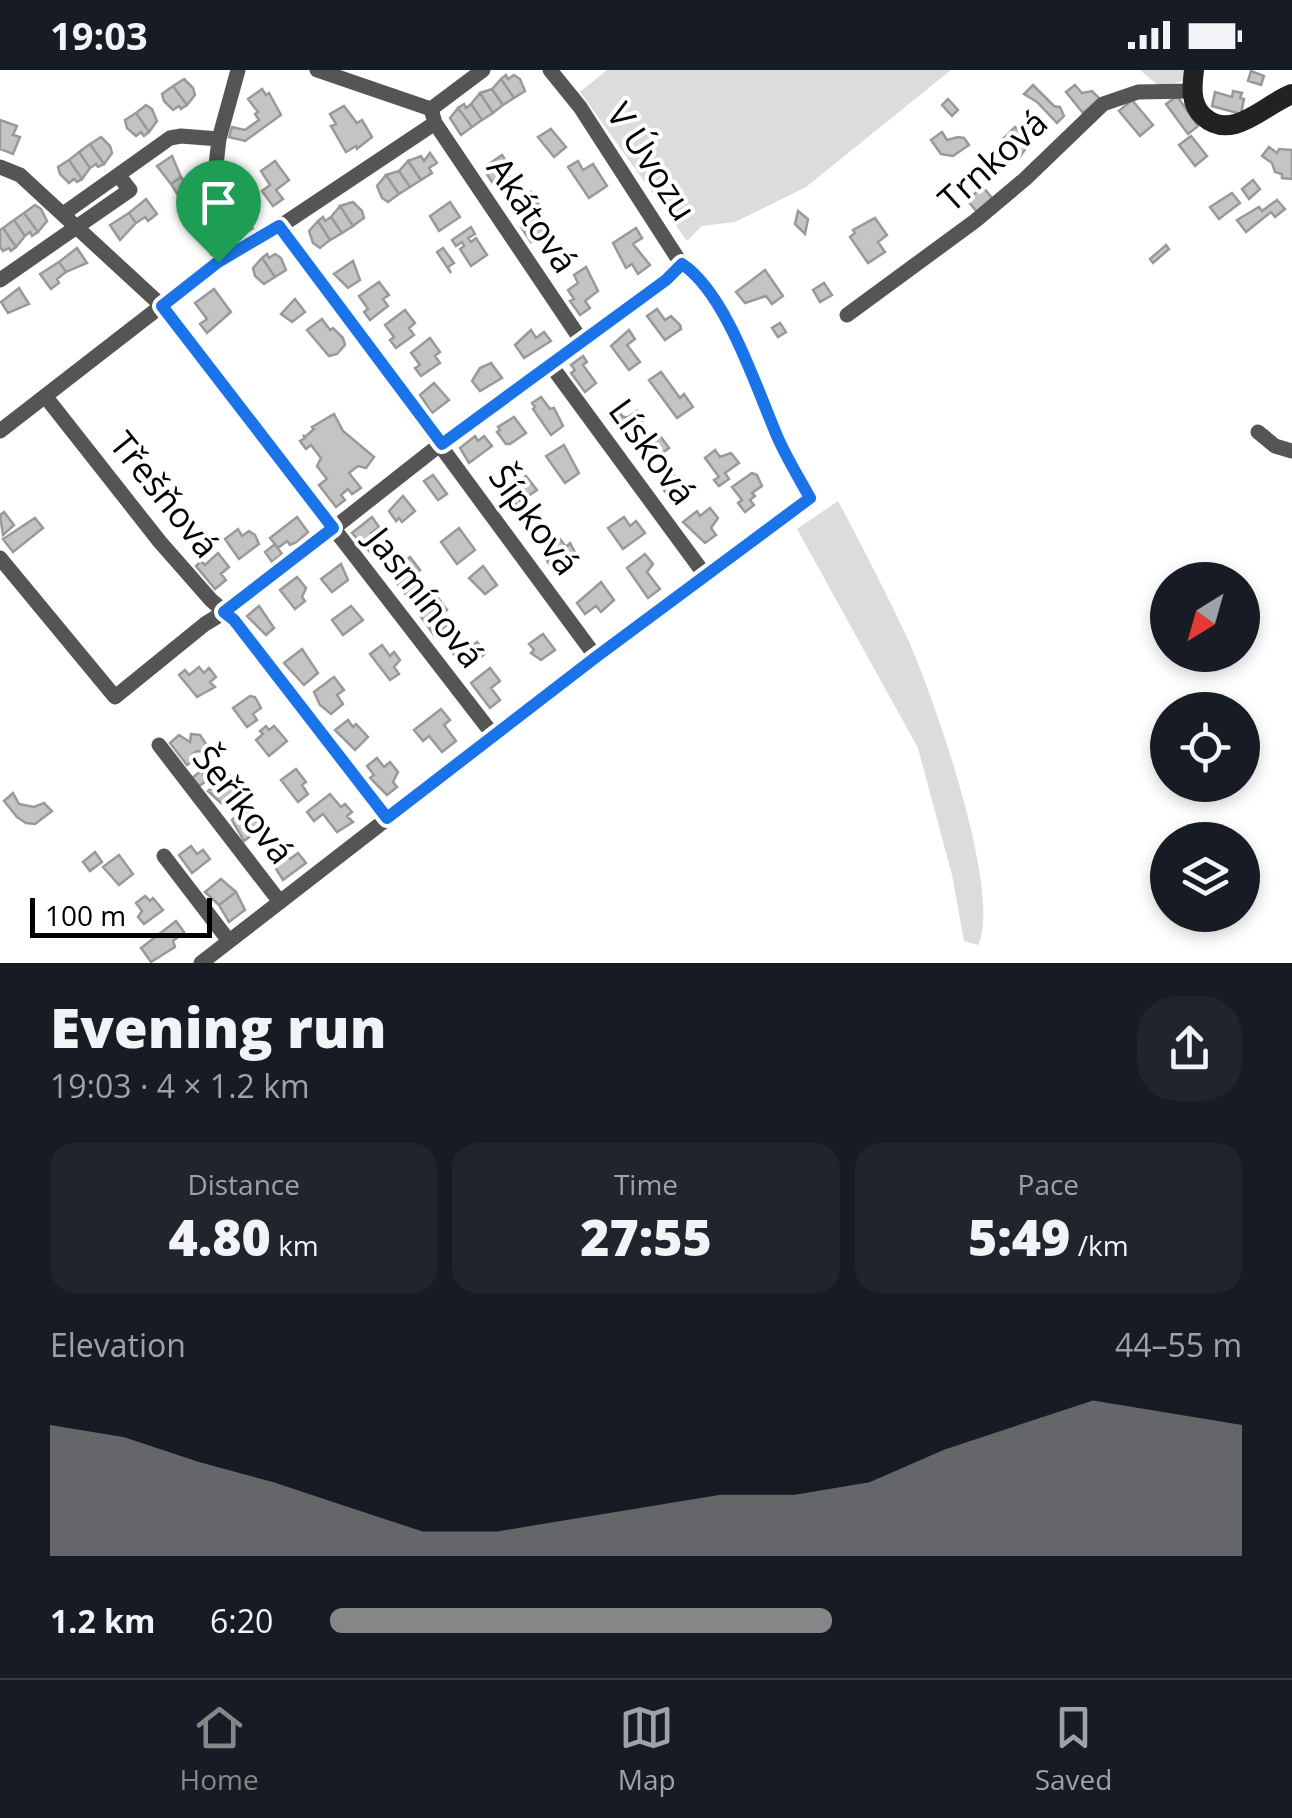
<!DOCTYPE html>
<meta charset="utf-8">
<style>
:root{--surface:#171b24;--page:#20242c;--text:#f1f3f6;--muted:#9ea1a6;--line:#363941;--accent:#858687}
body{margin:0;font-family:"Open Sans",sans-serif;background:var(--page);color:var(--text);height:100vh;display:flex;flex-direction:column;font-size:38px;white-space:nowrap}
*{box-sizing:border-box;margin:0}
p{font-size:32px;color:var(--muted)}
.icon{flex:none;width:55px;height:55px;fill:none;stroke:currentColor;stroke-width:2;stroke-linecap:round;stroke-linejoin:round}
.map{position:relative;height:893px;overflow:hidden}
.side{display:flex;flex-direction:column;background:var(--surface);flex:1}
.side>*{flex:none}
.needle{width:65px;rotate:217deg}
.controls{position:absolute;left:1150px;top:492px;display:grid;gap:20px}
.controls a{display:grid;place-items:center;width:110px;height:110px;border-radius:50%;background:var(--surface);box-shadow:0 5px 15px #0003;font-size:50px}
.scale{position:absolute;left:30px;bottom:25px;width:182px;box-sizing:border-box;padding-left:10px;border:5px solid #000;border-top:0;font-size:28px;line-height:35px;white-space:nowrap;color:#000;-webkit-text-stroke:8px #fff;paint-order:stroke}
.pin{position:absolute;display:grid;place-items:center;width:85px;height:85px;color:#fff;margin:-102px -42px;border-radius:50% 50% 50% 0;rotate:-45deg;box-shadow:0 0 10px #0007}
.pin .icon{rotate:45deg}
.round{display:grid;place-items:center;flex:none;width:105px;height:105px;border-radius:40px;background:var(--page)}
.head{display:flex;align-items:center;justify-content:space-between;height:170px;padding:0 50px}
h1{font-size:55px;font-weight:800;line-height:75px}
.stats{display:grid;grid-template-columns:repeat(3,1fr);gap:15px;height:170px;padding:10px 50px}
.stats div{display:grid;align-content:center;border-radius:25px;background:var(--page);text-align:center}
.stats b{font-size:50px;font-weight:800}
.stats small{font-size:28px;font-weight:400}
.stats p{font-size:28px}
.chart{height:280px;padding:20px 50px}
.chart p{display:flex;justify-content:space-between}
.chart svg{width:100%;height:180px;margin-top:10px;fill:var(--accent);opacity:.7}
ul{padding:0 50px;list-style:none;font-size:32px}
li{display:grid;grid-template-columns:160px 120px 1fr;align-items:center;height:75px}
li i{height:25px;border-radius:12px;background:var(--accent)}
.status{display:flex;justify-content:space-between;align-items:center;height:70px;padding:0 50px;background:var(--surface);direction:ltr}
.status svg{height:28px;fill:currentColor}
.tabs{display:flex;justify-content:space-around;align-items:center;height:140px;border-top:2px solid var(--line);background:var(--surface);font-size:28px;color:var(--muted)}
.tabs a{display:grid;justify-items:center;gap:5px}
.tabs .selected{color:var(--accent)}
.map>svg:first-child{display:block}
.green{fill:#dcdcdc}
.building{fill:#c4c4c4;stroke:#999;stroke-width:2.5}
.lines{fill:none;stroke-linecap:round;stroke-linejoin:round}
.street{stroke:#555;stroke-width:15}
.secondary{stroke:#222;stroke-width:20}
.route-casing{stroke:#fff;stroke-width:20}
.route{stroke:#1a73e8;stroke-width:12}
.labels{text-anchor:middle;stroke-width:8;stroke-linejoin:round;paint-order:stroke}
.street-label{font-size:35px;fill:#000;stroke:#fff}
</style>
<div class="status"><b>19:03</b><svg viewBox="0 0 49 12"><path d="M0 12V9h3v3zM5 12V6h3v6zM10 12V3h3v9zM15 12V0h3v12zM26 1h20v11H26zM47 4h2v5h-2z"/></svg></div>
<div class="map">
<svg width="1292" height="893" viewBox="0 0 1292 893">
<rect width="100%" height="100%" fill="#fff"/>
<path class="green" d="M607,0h344l-145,117 -71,35 -33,4 -15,15 -107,-149z
M1140,0h49l-2,10 -27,7z
M838,431c25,47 50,95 72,143 24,55 93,250 68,301l-14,-4 -12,-66 -34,-127 -121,-219z"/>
<path class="building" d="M1251,1l13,5 -3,9 -13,-4z
M506,5l2,4 6,-4 6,4 5,12 -11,7 -13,-19z
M184,9l9,9 2,7 -8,10 -14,-19z
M501,9l13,19 -11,7 -11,-16z
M1033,15l21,21 6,1 4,9 -7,7 -20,-21 -13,-8z
M1075,15l7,8 10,-2 8,8 -17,14 -17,-21z
M173,16l14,19 -6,4 -2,-3 -6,4 -9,-9 -2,-7z
M262,19l4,6 3,-2 12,22 -36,26 -16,-4 3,-10 13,3 14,-10 -4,-6 3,-2 -10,-13z
M492,19l11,16 -10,8 -13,-20z
M1233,21l9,2 -2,5 4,1 -3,15 -29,-8 3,-14 17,5z
M480,23l13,20 -11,7 -11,-16z
M1177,26l21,30 -10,8 -22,-30z
M948,29l10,11 -6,6 -10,-11z
M1132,30l21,25 -13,11 -21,-25z
M464,34l2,4 5,-4 11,16 -10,7 -14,-19z
M146,35l6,4 5,12 -8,11 -13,-19z
M344,36l13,17 5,-3 10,17 -15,12 -1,-3 -10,6 -15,-26 5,-2 -6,-10z
M458,38l14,19 -11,8 -11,-17z
M136,43l13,19 -5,4 -3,-4 -5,4 -9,-8 -2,-8z
M0,50l17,6 -4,9 7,2 -7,17 -13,-5z
M1015,57l16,15 -13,17 -5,-4 3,-3 -13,-13z
M551,59l15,18 -12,10 -16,-20z
M942,62l5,8 11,-3 6,1 5,7 -16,11 -12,-2 -10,-14z
M1191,66l16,20 -12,10 -16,-21z
M101,67l9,9 2,7 -8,11 -14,-20z
M90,74l14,20 -6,3 -2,-3 -6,4 -11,-16z
M1269,77l8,6 2,-4 13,1v29l-10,-1v-4l-7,-2 -3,-9 -10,-7z
M79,82l11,16 -8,11 -13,-19z
M430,83l7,10 -8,5 3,5 -11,7 -13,-19 13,-5 3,5z
M502,85l9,14 -4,2 4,7 -12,8 -4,-6 -3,2 -9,-14z
M172,86l9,21 -10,7 -14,-18z
M69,90l13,19 -5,3 -3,-3 -5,4 -9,-9 -2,-7z
M275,91l14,19 -13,10 7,9 -10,7 -11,-15 8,-6 -9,-14z
M408,91l13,19 -11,7 -11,-16z
M578,91l5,9 10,-6 14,22 -18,12 -21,-31z
M399,101l11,16 -11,7 -13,-19z
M386,105l13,19 -11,8 -6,-4 -5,-12z
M181,107l7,10 4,-3 6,9 -15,10 -12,-19z
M1253,110l7,9 -11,10 -7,-10z
M983,117l10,12 -16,13 -10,-12z
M531,122l8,13 -3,2 4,7 -15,10 -10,-16 5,-2 -3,-4z
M1232,123l8,10 -21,16 -9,-12z
M146,129l11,15 -9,7 -3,-4 -9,6 -7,-10z
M1277,130l8,9 -10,8 -4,-5 -25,20 -9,-12 22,-13 3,4z
M353,132l9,9 2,7 -11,8 -13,-20z
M450,132l10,15 -21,14 -9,-15z
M35,135l6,4 6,12 -9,11 -14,-19z
M340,136l13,20 -11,7 -11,-16z
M798,141l10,8 -3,15 -10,-10z
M24,143l14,19 -6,4 -2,-4 -5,4 -11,-16z
M129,143l7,10 -16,17 -10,-15z
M242,143l11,16 -14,9 -10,-16z
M323,147l2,4 6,-4 11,16 -12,7 -12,-19z
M535,147l5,7 4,-3 8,13 -14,9 -2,-4 -5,3 -10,-15z
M875,148l12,17 -9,7 7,10 -17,11 -18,-26 5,-4 -2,-3z
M14,150l11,16 -9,11 -13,-19z
M318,151l12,19 -10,8 -7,-5 -4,-12z
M471,157l4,7 -7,4 3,4 5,-4 11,17 -16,11 -11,-17 4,-3 -2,-4 -6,4 -4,-6z
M3,158l13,19 -5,4 -2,-3 -6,3 -3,-4v-17z
M636,158l6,10 -9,6 17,21 -12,9 -6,-10 -6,4 -13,-25z
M1166,175l3,4 -16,14 -3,-4z
M77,178l10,15 -21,9 -7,-10z
M443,178l11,15 -6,4 3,6 -14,-21z
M267,184l2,4 6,-4 6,4 5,12 -11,7 -13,-19z
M262,188l13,19 -11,7 -9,-8 -2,-8z
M353,191l7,19 -12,8 -14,-14z
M59,192l7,10 -9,7 2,4 -8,6 -11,-15z
M586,197l12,24 -13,10 5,7 -10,7 -10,-14 4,-2 -6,-9 10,-7 -4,-8z
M765,200l18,26 -11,8 -6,-8 -21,7 -9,-11z
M379,212l10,13 -6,4 5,7 -18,14 -6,-8 4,-3 -9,-13z
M824,213l8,12 -12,7 -7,-12z
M19,218l10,16 -21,9 -7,-11z
M214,219l17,23 -24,21 -7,-9 7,-5 -12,-16z
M295,229l10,13 -13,10 -11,-8z
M657,239l8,11 6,-4 9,9 1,4 -16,11 -18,-24z
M405,240l10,13 -6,5 5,7 -18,13 -6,-8 4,-3 -9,-12z
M322,249l8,11 3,-2 10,10 2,7 -8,9 -8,2 -22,-26z
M780,253l6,9 -8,5 -6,-9z
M531,260l5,8 8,-6 7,9 -27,17 -9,-13z
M629,260l6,9 -8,6 13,17 -11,8 -18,-24z
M430,268l10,14 -5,4 5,7 -19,13 -6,-8 5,-3 -9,-12z
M583,286l4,6 -4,3 13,18 -11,9 -14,-19 4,-3 -4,-5z
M491,293l11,15 -22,13 -8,-10 8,-13z
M661,302l19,26 4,-4 9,13 -16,11 -28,-38z
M434,313l15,17 -17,13 -12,-18z
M541,327l9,12 4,-1 9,18 -12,9 -18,-26 2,-2 -3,-4z
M617,338l6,9h5l9,-6 7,9 -21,15 -16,-20z
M334,344l9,17 31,26 -8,11 -8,-2 -9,7 12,15 -9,6 -4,-5 -7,6 4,5 -9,7 -17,-22 8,-6 -10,-13 4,-8 -10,-13 -5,4 -6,-8 5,-3 -2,-3 2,2 9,-8 -2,-2z
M514,347l12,16 -16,11h-4l-9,-12 3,-2 -2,-3z
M658,363l11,15 -13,10 -11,-16z
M475,366l3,5 6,-5 8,10 -23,17 -9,-15z
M564,375l15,28 -14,10 -19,-27z
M715,380l5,7 11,-4 8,10 -14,10 4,6 -10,7 -5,-6 5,-3 -14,-19z
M752,403l5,2 5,11 -10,7 3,3 -5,4 4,5 -9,7 -7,-9 4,-3 -10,-13z
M433,405l14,19 -9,6 -14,-19z
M526,406l11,14 -13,9 -3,-3 -3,2 8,10 -6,5 -7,-14 -8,5 -6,-10 9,-10 10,6 6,-4 -4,-6z
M674,406l14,18 -14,10 -13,-18 1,-4z
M403,426l12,15 -13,11 -3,-4 -3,3 -7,-10z
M710,438l8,10 -7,10 5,7 -11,8 -22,-21 14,-11 3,5z
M4,442l10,13 -11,10 -3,-20z
M297,447l11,15 -11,10 -7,3 -3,-4 -9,7 -8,-10z
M372,447l7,10 -8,6 8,10 -9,9 -18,-19z
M624,447l6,9 6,-5 9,12 -22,16 -15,-21z
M35,448l8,10 -30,24 -10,-13z
M459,458l16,22 -18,14 -16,-22z
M238,459l4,7 7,-5 6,4 4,9 -20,15 -14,-20z
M560,469l6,8 4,-4 8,15 -22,16 -9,-13 3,-3 -6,-7z
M275,474l7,10 -10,8 -7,-10z
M218,483l11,14 -8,7 5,6 -11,9 -19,-23 5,-5 4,4z
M645,484l8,10 -6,8 13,17 -12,9 -21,-30z
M410,487l10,13 -8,6 6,10 -1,4 -11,5 -17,-22z
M341,494l7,16 -16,12 -11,-13z
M483,496l14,19 -12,9 -16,-16z
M297,507l9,11 -4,9 3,4 -10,8 -15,-19z
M601,512l13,18 -13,12 -5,-6 -11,8 -8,-11z
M438,528l9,12 -7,5 8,9 -14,11 -15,-21z
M259,536l15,22 -8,7 -19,-19z
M351,536l12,14 -20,15 -11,-15z
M543,564l12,16 -14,10 -10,-7 3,-3 -5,-6z
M458,569l9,11 10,-8 9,11 -14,11 -3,-4 -7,6 -14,-20z
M382,575l8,11 4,-4 6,8 -6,7 5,7 -9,6 -20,-26z
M302,579l16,24 -14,12 -20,-22z
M199,597l5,6 5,-5 7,9 -6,5 5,5 -18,10 -18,-22 6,-5 4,5z
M490,598l10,13 -9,7 9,12 -10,8 -19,-25z
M334,607l10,13 -7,5 6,9 -12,10 -11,-9 -6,-13z
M250,626l5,1 6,11 -8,6 4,6 -10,7 -14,-19z
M441,639l9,11 -6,5 12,16 -14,11 -13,-16 -6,5 -9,-11z
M348,650l5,7 3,-3 12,13 -13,13 -20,-20z
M266,656l3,4 5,-4 13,15 -18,15 -13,-16 7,-6 -3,-3z
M191,664l9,1 6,9 -1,8 -8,-1 -4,3 4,4 -10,7 -17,-22 9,-8 11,7z
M377,688l7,9 6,-5 8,10 -5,10 4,5 -10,8 -17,-17 4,-3 -7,-9z
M296,699l10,13 -4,3 6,9 -10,8 -17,-22z
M201,701l7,9 -9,6 -7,-8z
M226,702l11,11 2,6 -18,14 -13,-12 4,-3 -3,-4z
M13,723l6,11 15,3 10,-4 8,8 -17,13 -9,-1 -9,-6 -13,-16z
M330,724l11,13 4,-3 7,8 -5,4 6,6 -16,10 -14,-18 -9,7 -7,-9z
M246,739l7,8 7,-3 7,9 -23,18 -12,-21z
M191,776l6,8 6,-4 7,9 -18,14 -13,-18z
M278,778l7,10 3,-2 2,3 8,-6 8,10 -23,17 -15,-24z
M95,782l7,10 -12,9 -7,-9z
M119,785l14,19 -14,11 -16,-18z
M221,809l15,13 -17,13 -14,-13z
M236,822l9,18 -16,12 -10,-17z
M145,826l5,5 3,-3 10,12 -19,14 -6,-7 4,-6 -6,-8z
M176,851l8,11 -11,9 2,6 -24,15 -10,-14z"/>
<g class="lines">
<path class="street" d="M317,0l114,39
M435,53l146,217
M0,97l20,8 142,131 332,430
M63,144l55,-39
M279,157l317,430
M218,192l-5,-71 6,-52 19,-69
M0,210l130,-90 -12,-15 52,-37 11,-2 38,3
M847,245l128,-94 50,-42 78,-75 35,-12 54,-1
M550,294l155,211
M45,326l115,146 51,58 23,20 153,198
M0,361l218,-169 61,-35 156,-104 -4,-14 52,-39
M1258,362l17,14 17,5
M0,488l115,139 90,-73 31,-19 206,-162 224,-163 16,-15
M159,675l121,157
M164,786l65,85
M201,893l395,-306 214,-159c-11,-20 -24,-41 -33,-62 -22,-50 -48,-142 -95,-171l-102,-158 -30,-37"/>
<path class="secondary" d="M1194,0c-2,16 -4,34 9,46 29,27 62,-12 89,-22"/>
</g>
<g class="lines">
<g class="route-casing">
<path id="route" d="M279,156l163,218 224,-164 16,-16c44,29 74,123 95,172 9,21 22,42 33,62l-214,159 -209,161 -153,-198 -10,-8 109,-84 -171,-222 56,-44z"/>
</g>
<use href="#route" class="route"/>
</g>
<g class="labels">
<g class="street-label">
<text transform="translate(993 91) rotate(-42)" y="12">Trnková</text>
<text transform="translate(651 92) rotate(57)" y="12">V Úvozu</text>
<text transform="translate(532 145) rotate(56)" y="12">Akátová</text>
<text transform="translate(652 382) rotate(54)" y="12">Lísková</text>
<text transform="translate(164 425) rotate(51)" y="12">Třešňová</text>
<text transform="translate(534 450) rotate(54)" y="12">Šípková</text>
<text transform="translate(425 528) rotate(52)" y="12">Jasmínová</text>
<text transform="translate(243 735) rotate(52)" y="12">Šeříková</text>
</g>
</g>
</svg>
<div class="controls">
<a><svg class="needle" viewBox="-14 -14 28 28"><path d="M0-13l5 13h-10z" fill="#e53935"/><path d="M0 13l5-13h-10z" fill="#9ea1a6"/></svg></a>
<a><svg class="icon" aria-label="locate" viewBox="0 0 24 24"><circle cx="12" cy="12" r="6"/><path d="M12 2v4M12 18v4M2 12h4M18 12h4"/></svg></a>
<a><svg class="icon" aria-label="layers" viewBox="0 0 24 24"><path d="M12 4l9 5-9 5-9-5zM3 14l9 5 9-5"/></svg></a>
</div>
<div class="scale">100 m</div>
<div class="pin" style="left:218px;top:192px;background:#1e9e55"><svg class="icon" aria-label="arrive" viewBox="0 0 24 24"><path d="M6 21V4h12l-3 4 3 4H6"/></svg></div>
</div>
<section class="side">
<div class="head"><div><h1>Evening run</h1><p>19:03 · 4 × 1.2 km</p></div><a class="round"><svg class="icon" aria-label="share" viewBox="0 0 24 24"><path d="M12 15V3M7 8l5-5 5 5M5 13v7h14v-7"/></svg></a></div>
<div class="stats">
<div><p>Distance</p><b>4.80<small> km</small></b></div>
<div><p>Time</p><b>27:55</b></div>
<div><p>Pace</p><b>5:49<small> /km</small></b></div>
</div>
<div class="chart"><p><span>Elevation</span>44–55 m</p>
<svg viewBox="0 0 160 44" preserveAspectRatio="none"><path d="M0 44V12L10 15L20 21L30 26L40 32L50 38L60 38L70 35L80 32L90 29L100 29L110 26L120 18L130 12L140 6L150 9L160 12V44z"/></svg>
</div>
<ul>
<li><b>1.2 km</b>6:20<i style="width:55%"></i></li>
</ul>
</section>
<nav class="tabs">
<a class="selected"><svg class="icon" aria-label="home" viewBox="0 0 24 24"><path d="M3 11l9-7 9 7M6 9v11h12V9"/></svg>Home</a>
<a><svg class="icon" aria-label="map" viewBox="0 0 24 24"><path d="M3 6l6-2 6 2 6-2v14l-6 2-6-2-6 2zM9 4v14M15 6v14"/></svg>Map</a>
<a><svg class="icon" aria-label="saved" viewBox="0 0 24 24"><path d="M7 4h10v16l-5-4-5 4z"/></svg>Saved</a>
</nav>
